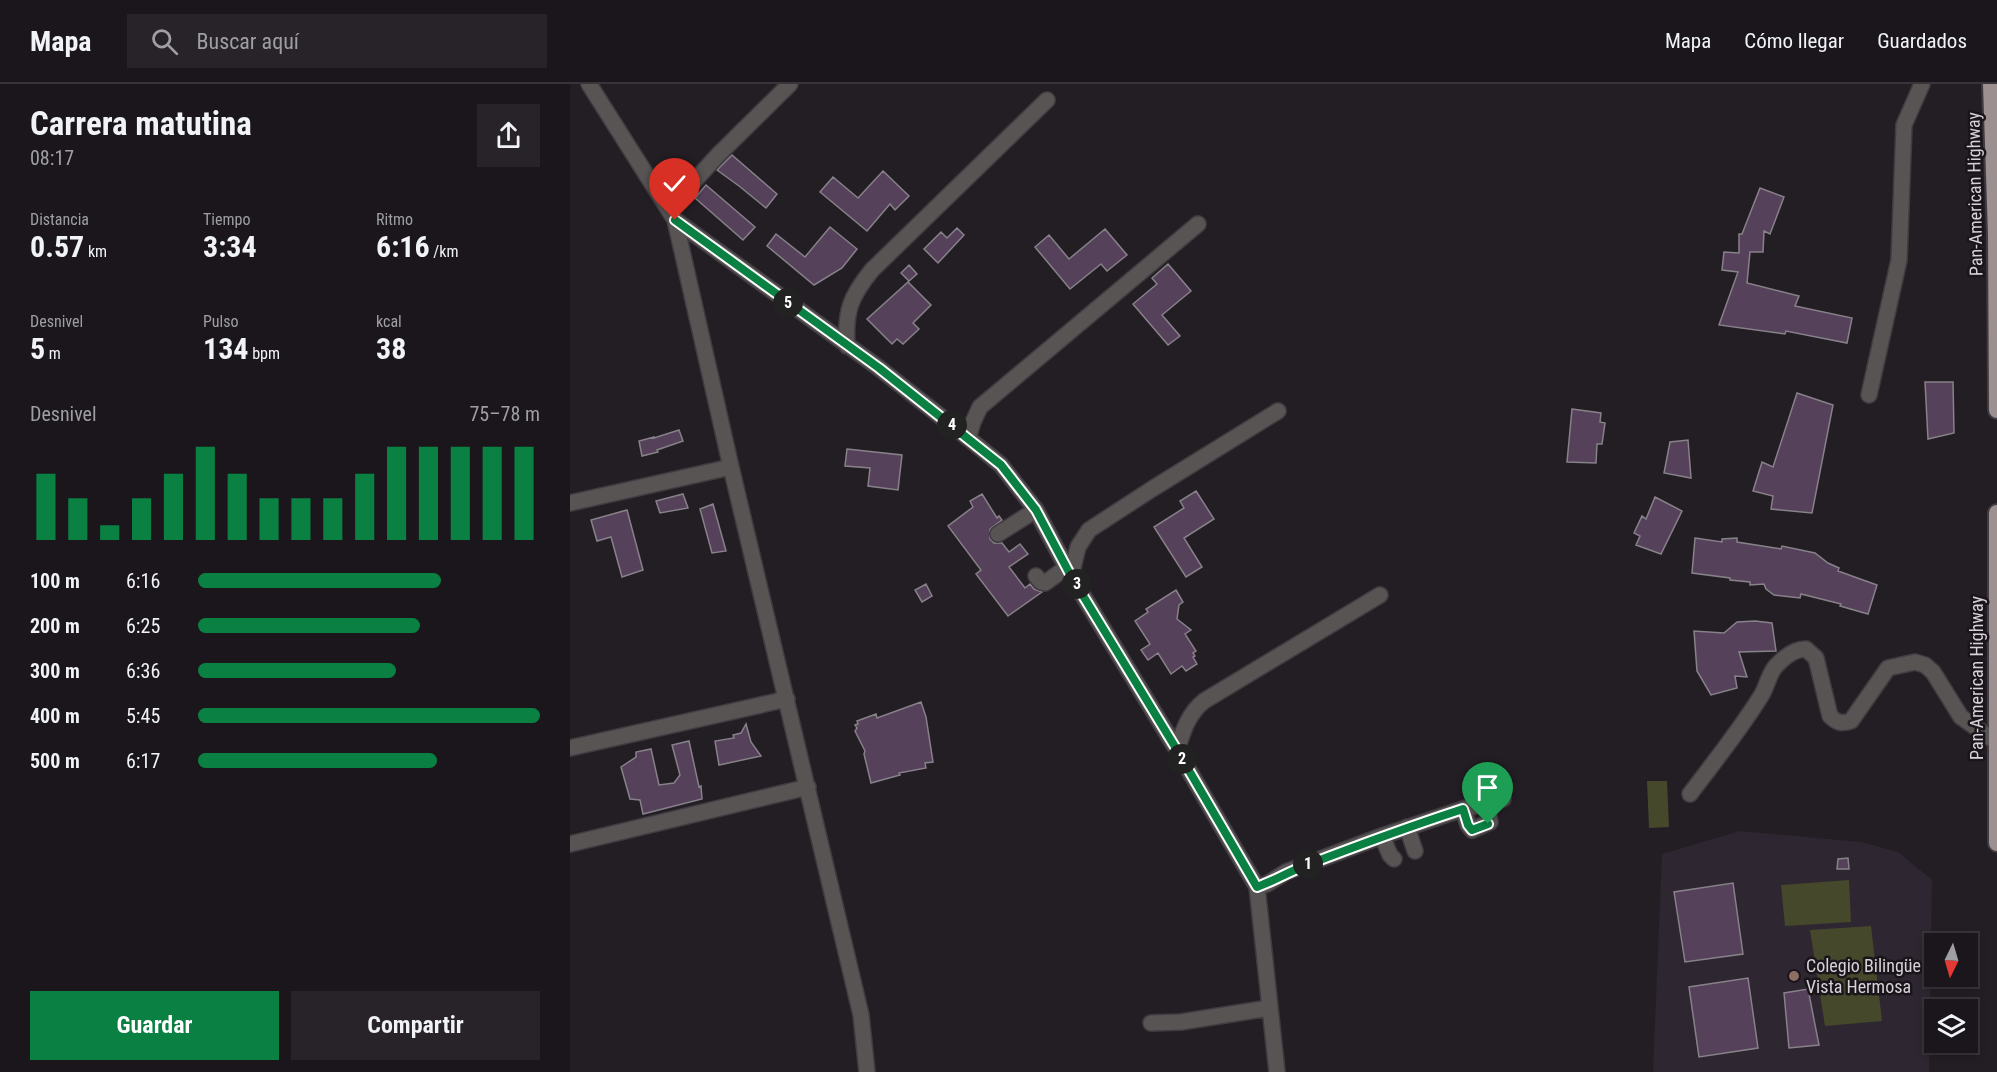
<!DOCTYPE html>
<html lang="es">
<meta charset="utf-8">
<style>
:root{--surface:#1a161b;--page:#272328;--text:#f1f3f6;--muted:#9f9fa3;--line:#38353a;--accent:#0b8043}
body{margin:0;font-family:"Roboto Condensed",sans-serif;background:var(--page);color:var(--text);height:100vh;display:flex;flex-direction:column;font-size:22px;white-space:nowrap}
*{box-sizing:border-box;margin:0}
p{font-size:20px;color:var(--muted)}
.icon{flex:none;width:33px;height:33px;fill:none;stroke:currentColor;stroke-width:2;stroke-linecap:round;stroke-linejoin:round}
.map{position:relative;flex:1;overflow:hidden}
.details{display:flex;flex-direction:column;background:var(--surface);width:570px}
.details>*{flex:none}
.needle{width:39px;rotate:185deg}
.tools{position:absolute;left:1354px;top:849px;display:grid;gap:12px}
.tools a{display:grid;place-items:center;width:54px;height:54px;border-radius:0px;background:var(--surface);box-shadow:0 3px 9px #0003,0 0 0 2px var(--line);font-size:30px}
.pin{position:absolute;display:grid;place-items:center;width:51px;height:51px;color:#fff;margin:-62px -26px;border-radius:50% 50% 50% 0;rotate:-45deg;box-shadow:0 0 6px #0007}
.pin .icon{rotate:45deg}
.km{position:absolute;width:30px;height:30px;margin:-15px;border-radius:50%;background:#222;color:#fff;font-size:16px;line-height:30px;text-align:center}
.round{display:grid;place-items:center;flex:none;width:63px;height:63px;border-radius:0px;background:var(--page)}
.head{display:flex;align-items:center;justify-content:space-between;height:102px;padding:0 30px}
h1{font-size:33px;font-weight:700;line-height:45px}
.metrics{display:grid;grid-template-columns:repeat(3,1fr);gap:9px;height:102px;padding:6px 30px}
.metrics div{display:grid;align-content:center}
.metrics b{font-size:30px;font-weight:700}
.metrics small{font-size:16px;font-weight:400}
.metrics p{font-size:16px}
.chart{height:168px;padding:12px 30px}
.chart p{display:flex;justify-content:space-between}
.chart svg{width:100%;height:108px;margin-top:6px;stroke:var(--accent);stroke-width:6}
.button{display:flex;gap:12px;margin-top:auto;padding:12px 30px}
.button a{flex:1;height:69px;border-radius:0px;background:var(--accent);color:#fff;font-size:24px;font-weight:700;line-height:69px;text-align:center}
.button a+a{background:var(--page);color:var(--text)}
ul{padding:0 30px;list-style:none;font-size:20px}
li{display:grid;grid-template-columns:96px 72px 1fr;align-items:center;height:45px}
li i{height:15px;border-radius:8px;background:var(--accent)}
header{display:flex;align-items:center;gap:36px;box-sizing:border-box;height:84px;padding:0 30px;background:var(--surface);border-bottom:2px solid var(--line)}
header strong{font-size:28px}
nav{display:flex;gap:33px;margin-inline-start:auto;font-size:21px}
.search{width:420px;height:54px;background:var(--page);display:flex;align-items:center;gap:15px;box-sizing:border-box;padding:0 21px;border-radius:0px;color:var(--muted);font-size:22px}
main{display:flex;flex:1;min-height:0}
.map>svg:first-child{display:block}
.built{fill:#2e2630}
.green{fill:#46482b}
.building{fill:#56415a;stroke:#878189;stroke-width:1.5}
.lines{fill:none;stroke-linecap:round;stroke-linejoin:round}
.minor-casing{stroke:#403b41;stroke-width:18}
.trunk-casing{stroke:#403b41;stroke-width:20}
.minor{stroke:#585453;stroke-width:15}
.trunk{stroke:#9c9190;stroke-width:16}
.route-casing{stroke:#fff;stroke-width:12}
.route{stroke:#0b8043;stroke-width:8}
.education-dot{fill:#8d6e63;stroke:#1a151b;stroke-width:2}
.labels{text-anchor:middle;stroke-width:5;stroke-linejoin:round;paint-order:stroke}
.street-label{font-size:18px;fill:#d6d2d7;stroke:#1a151b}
.poi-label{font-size:18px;fill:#d6d2d7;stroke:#1a151b;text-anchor:start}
</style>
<header>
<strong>Mapa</strong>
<div class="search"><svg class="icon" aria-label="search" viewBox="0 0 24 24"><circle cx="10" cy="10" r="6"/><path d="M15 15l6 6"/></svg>Buscar aquí</div>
<nav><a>Mapa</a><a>Cómo llegar</a><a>Guardados</a></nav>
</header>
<main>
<section class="details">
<div class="head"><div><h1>Carrera matutina</h1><p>08:17</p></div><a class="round"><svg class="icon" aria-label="share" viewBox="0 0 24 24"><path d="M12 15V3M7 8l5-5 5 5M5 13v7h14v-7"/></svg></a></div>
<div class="metrics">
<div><p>Distancia</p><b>0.57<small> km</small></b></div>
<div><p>Tiempo</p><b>3:34</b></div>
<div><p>Ritmo</p><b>6:16<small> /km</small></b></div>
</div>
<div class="metrics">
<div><p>Desnivel</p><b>5<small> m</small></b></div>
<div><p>Pulso</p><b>134<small> bpm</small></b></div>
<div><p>kcal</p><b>38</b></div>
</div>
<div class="chart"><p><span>Desnivel</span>75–78 m</p>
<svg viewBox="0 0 160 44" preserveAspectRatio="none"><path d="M5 44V17M15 44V27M25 44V38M35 44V27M45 44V17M55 44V6M65 44V17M75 44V27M85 44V27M95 44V27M105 44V17M115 44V6M125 44V6M135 44V6M145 44V6M155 44V6"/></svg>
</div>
<ul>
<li><b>100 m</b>6:16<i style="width:71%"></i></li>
<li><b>200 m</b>6:25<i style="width:65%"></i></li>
<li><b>300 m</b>6:36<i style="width:58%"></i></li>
<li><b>400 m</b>5:45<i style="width:100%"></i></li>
<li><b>500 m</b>6:17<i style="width:70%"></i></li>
</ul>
<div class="button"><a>Guardar</a><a>Compartir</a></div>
</section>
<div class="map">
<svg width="1427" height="988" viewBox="0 0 1427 988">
<rect width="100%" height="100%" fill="#231e24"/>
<path class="built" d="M1170,747l121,11 37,10 34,28 -3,192h-276l9,-218z"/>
<path class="green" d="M1077,697h20l2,46 -20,1z
M1279,796l2,42 -66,4 -4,-41z
M1301,842l11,95 -57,5 -15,-96z"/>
<path class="building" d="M162,71l45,39 -11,14 -27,-22 -22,-16z
M313,87l26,25 -14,14 -5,-6 -23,27 -47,-39 13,-15 25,21z
M136,101l49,42 -12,13 -48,-42z
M1190,104l24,9 -14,37 -6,-3 -1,21h-13l-3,31 52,13 -4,10 57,12 -5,25 -61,-12 -1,3 -66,-9 19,-53 -16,-2 2,-18 15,1v-19h3z
M260,143l27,22 -15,19 -28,17 -47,-39 9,-12 29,23z
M387,144l7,7 -26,28 -14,-14 17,-17 6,6z
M535,145l22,26 -20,16 -6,-7 -31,25 -35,-42 14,-12 20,24z
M598,180l23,27 -29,24 18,21 -12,9 -35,-41 24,-20 -5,-6z
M339,181l8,9 -8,7 -8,-8z
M338,198l23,23 -18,18 6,6 -16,15 -6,-5 -5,5 -25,-25z
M1355,298h28l1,51 -26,6z
M1227,309l36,12 -21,108 -41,-4 2,-13 -20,-5 9,-29 11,5z
M1002,325l29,4 -1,9 5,1 -3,21h-5l-1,19 -29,-1z
M109,346l4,11 -26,9 1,2 -16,4 -3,-15 15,-4v1z
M1118,356l3,38 -27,-5 6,-31z
M277,365l55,6 -4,35 -30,-4 2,-18 -25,-2z
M626,407l18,28 -30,19 18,29 -16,10 -32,-50 30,-19 -4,-7z
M113,410l5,14 -28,5 -4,-12z
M412,410l15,24 2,-2 3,4 -12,9v10l4,4h8l7,9 11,-8 8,10 -19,13 16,21 5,-4 4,5 8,3 -34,24 -32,-42 5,-4 -33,-44 25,-19 -3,-6z
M1085,413l27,14 -21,43 -25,-9 4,-9 -6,-3 8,-17 4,3z
M143,420l13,47 -14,2 -12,-44z
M57,426l16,60 -21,7 -11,-40 -14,4 -6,-21z
M1125,454l27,4v-3l15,-1v4l44,7 1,-3 33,7 13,10 11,5 -1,3 39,14 -9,29 -28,-8 1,-2 -40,-10 -1,4 -26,-3 -8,-6 -2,-5 -14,1v-3l-20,-2v-2l-38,-5z
M356,500l6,12 -10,6 -7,-12z
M606,506l7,12 -4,3 -2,14 14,11 -6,4 11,17 -3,2 2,3 -2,1 4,7 -11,7 -4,-5 -11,8 -13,-21 -10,7 -7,-10 9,-6 -15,-23 13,-9 -2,-3z
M1185,537l17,2 4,28 -37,1 8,25 -12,-1 2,12 -26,7 -14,-24 -3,-40 30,2 13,-11z
M351,618l5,15 7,45 -8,1 1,5 -27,5 1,2 -29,8 -7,-29 1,-3 -10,-20 2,-3 -2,-3 3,-1 -1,-3 19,-7 1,4z
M176,640l5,18 10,14 -42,9 -4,-24 19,-3 -1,-3 8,-2z
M119,657l10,46 2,-1 1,13 -59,15 -3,-14 -10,-1 -9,-32 15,-10v-5l15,-3 8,36 15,-2 6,-8 -8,-30z
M1278,774l1,11h-12l1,-10z
M1163,799l10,71 -58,8 -11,-70z
M1178,894l10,70 -59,9 -10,-70z
M1238,905l11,56 -30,3 -5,-55z"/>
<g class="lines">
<g class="minor-casing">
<path id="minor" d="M19,0l86,136 56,247 130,548 6,57
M99,125l48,-53 73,-72
M105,136l204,148 89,70 33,27 35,45 35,66 106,174 80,137 20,185
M277,262c-2,-35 3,-49 25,-76l175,-170
M1299,311l30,-135 5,-135 18,-41
M398,354l5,-16 7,-15 218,-183
M0,419l161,-36
M428,450l38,-24
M466,492l5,6 4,1 22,-16
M501,492l7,-29 11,-17 63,-41 126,-78
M0,664l217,-49
M607,666c6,-19 11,-36 27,-49l176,-106
M1120,710c24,-32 50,-64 71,-98 6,-9 7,-20 14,-29 8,-9 19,-18 31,-18l10,9 14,58c7,7 12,8 21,5l37,-53 27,-6 10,3 8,7 28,45 35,25
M893,725l5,16 4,5 18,-8 -4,-17
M837,743l8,24
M812,752l8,19 4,4
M0,760l238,-57
M687,803l10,-3 19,-12 96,-36 81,-27 40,-10
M581,939l30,-1 88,-14"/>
</g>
<g class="trunk-casing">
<path id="trunk" d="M1421,0l5,150 1,176
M1427,429v330"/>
</g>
<use href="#minor" class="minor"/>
<use href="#trunk" class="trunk"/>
</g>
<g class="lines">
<g class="route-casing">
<path id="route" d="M105,136l204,148 122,97 35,45 35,66 106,174 80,137c17,-6 33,-16 50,-22 52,-20 104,-39 156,-56l5,16 4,5 16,-6"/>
</g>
<use href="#route" class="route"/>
</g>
<circle class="education-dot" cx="1224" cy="892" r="6"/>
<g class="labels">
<g class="street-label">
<text transform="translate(1405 110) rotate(-91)" y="6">Pan-American Highway</text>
<text transform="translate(1407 594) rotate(-90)" y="6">Pan-American Highway</text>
</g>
<g class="poi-label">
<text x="1236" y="888">Colegio Bilingüe<tspan x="1236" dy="21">Vista Hermosa</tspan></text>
</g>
</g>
</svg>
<div class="tools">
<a><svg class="needle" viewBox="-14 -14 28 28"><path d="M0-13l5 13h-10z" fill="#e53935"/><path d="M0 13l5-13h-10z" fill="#9f9fa3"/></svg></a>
<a><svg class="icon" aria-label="layers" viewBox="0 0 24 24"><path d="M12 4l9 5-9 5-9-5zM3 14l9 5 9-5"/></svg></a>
</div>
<div class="pin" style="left:918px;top:740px;background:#1e9e55"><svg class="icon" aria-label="arrive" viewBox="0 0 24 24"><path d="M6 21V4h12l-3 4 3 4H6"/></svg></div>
<div class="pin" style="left:105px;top:136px;background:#d93025"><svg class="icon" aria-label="check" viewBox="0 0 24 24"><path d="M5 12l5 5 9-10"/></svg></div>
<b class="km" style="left:738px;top:780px">1</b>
<b class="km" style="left:612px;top:675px">2</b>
<b class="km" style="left:507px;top:500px">3</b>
<b class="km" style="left:382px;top:341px">4</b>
<b class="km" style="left:218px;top:219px">5</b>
</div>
</main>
